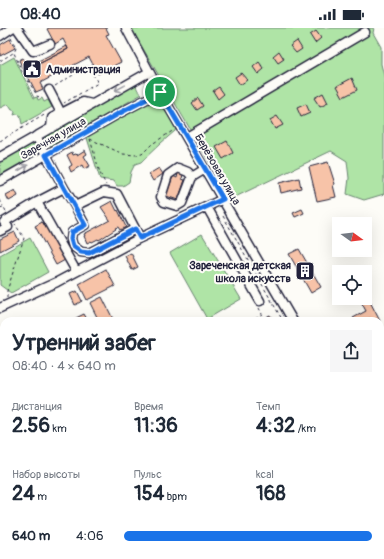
<!DOCTYPE html>
<html lang="ru">
<meta charset="utf-8">
<style>
:root{--surface:#fff;--page:#f6f6f7;--text:#1f2937;--muted:#747a83;--accent:#1a73e8}
body{margin:0;font-family:Pangolin,sans-serif;background:var(--page);color:var(--text);height:100vh;display:flex;flex-direction:column;font-size:15px;white-space:nowrap}
*{box-sizing:border-box;margin:0}
p{font-size:13px;color:var(--muted)}
.icon{flex:none;width:22px;height:22px;fill:none;stroke:currentColor;stroke-width:2;stroke-linecap:round;stroke-linejoin:round}
.map{position:relative;flex:1;overflow:hidden}
.panel{position:absolute;left:0px;top:289px;width:384px;height:242px;display:flex;flex-direction:column;background:var(--surface);border-radius:12px 12px 0 0;box-shadow:0 4px 16px #0002}
.panel>*{flex:none}
.needle{width:26px;rotate:105deg}
.controls{position:absolute;left:332px;top:189px;display:grid;gap:8px}
.controls a{display:grid;place-items:center;width:40px;height:40px;border-radius:0px;background:var(--surface);box-shadow:0 4px 16px #0002;font-size:20px}
.pin{position:absolute;display:grid;place-items:center;width:34px;height:34px;color:#fff;margin:-17px;border:2px solid #fff;border-radius:50%;box-shadow:0 1px 4px #0007}
.round{display:grid;place-items:center;flex:none;width:42px;height:42px;border-radius:0px;background:var(--page)}
.summary{display:flex;align-items:center;justify-content:space-between;height:68px;padding:0 12px}
h1{font-size:22px;font-weight:700;line-height:30px}
.stats{display:grid;grid-template-columns:repeat(3,1fr);gap:6px;height:68px;padding:4px 12px}
.stats div{display:grid;align-content:center}
.stats b{font-size:20px;font-weight:700}
.stats small{font-size:11px;font-weight:400}
.stats p{font-size:11px}
ul{padding:0 12px;list-style:none;font-size:13px}
li{display:grid;grid-template-columns:64px 48px 1fr;align-items:center;height:30px}
li i{height:10px;border-radius:5px;background:var(--accent)}
.status{display:flex;justify-content:space-between;align-items:center;height:28px;padding:0 20px;background:var(--surface);direction:ltr}
.status svg{height:11px;fill:currentColor}
.map>svg:first-child{display:block}
.green{fill:#afe4a6;stroke:#688370}
.building{fill:#f7c3a8;stroke:#22223b}
.lines{fill:none;stroke-linecap:round;stroke-linejoin:round}
.minor-casing{stroke:#22223b;stroke-width:11}
.path{stroke:#22223b;stroke-width:1;stroke-dasharray:3 3;stroke-linecap:butt}
.minor{stroke:#fdfcf7;stroke-width:8}
.oneway{stroke:#9a9aa2}
.route-casing{stroke:#fff;stroke-width:8}
.route{stroke:#1a73e8;stroke-width:5}
.labels{text-anchor:middle;stroke-width:4;stroke-linejoin:round;paint-order:stroke}
.poi-label{font-size:11px;font-weight:bold;fill:#22223b;stroke:#fdfcf7;text-anchor:start}
.street-label{font-size:11px;fill:#22223b;stroke:#fdfcf7}
</style>
<div class="status"><b>08:40</b><svg viewBox="0 0 49 12"><path d="M0 12V9h3v3zM5 12V6h3v6zM10 12V3h3v9zM15 12V0h3v12zM26 1h20v11H26zM47 4h2v5h-2z"/></svg></div>
<div class="map">
<svg width="384" height="531" viewBox="0 0 384 531">
<rect width="100%" height="100%" fill="#fdfcf7"/>
<filter id="ink" filterUnits="userSpaceOnUse"><feTurbulence type="fractalNoise" baseFrequency=".025" numOctaves="2"/><feDisplacementMap in="SourceGraphic" scale="8" xChannelSelector="R" yChannelSelector="G"/><feConvolveMatrix kernelMatrix="1 2 1 2 8 2 1 2 1" color-interpolation-filters="sRGB"/></filter>
<g filter="url(#ink)">
<path class="green" d="M131,0h243l-1,5 8,14v17l3,12v118l-20,6 -17,-6 2,-16 -2,-17 -16,-10 -100,48z
M14,29l20,41 3,-1 1,3 4,-2 2,4 4,-2 4,7 -30,17 -2,-9 -3,-1 -3,1 1,-3 -1,-2h-2l-4,-6 -8,4v-43z
M137,54c-2,6 1,9 5,12l-89,51h-5l-3,-3v-7z
M157,66l19,33 -1,4 -14,12 -20,19 -6,2 -4,8 -2,10 -6,4h-6l-3,-5 -14,-2 -14,-44z
M35,112l7,11 -42,24v-14z
M202,206l39,65 -34,20 -37,-66z
M30,210l18,34 -37,21 -11,-8v-30z
M0,397l4,7v123h65l2,4h-71z
M384,444v46l-4,-6v-38z
M73,527h51l-11,4h-37z
M158,527h147l-6,4h-152z"/>
<path class="building" d="M49,0h57l3,6 -3,1 15,27 -23,12 -9,-17 -49,26 3,6 -7,3 -11,-21 43,-22 -5,-10 -8,5 -8,-15z
M316,3l5,7 -6,5 -5,-8z
M10,11l5,9 -15,8v-11z
M297,13l5,8 -6,4 -6,-7z
M67,18l1,3 -43,22 -2,-2z
M279,23l5,8 -6,4 -5,-7z
M23,30l5,8 -5,3 -4,-9z
M259,34l5,7 -6,5 -5,-7z
M241,45l6,7 -7,5 -5,-8z
M352,50l5,12 -14,7 -6,-11z
M219,59l5,7 -6,5 -5,-8z
M323,65l5,10 -8,4 -6,-9z
M198,70l5,8 -6,4 -5,-7z
M306,76l4,9 -9,4 -4,-9z
M277,88l6,9 -8,4 -5,-9z
M227,113l6,12 -10,6 -7,-12z
M85,122l2,4 -3,2 6,10 -6,3 -2,-4 -11,7 -2,-5 3,-2 -5,-10 5,-3 1,3 3,-1 1,1z
M328,134l7,22 -2,1 3,12 -19,4 -8,-34z
M159,140l4,6 -10,7 -4,-7z
M178,145l5,1 -1,5 3,1 -7,20 -12,-4 7,-20 4,2z
M299,150l2,10 -20,5 -2,-10z
M15,162l3,6 -9,5 -3,-6z
M112,173l5,10 1,-1 8,17 -6,3 -2,-3 -3,1 1,1 -17,11 -1,-1 -6,3 -1,-1 -4,2 -3,-7h1l-1,-2 26,-14 -9,-13z
M302,181l2,4 -9,4 -2,-4z
M44,193l21,39 -9,5 -21,-39z
M15,204l4,9 -19,10v-12z
M299,221l22,38 -10,6 -22,-39z
M131,225l7,14 -6,3 -7,-14z
M106,241l9,17 -28,14 -8,-16z
M77,263l5,10 -7,4 -5,-11z
M365,266h1l14,27h-9l-1,-3 -7,3h-9l-1,-3 13,-7 -7,-13h6z
M102,269l12,24h-15l-9,-18z
M84,286l4,7h-10l-2,-3z
M270,287l3,6h-14z
M314,527h12l3,4h-21z"/>
<g class="lines">
<g class="minor-casing">
<path id="minor" d="M17,0l16,23 17,-7
M126,0l34,64 133,229
M0,8l12,-8
M49,62l12,23
M51,100l1,-10 31,-16 9,2
M36,108l28,52 11,18
M187,109l178,-105
M0,129l149,-85
M192,149l-4,-5 -10,-4 -10,7 -7,22 3,5 13,4 5,-3 10,-26 13,-8
M0,153l118,-67 42,-22
M37,174l27,-14
M207,179l53,94
M135,201l-46,24 -8,-1 -8,-6 -2,-7 1,-7 13,-7 -10,-19 29,-14 13,2 23,44
M0,203l8,-4 -4,-5 33,-20 39,69
M0,280l57,-26 83,-44 83,-39
M380,372l4,2"/>
</g>
<path class="path" d="M11,9l5,11 -2,5 7,16 17,28 4,-3
M0,33l13,-8
M55,58l33,-20 10,17 -34,20
M76,93l5,7
M90,111l33,15 12,1 7,-1 10,-10 22,-14
M90,111l10,34 6,12
M0,113l46,-27
M0,172l3,6
M0,180l3,-1 3,5
M223,188l60,105
M7,270v-7l17,-53 -9,-14
M250,293l12,-7 -3,-6"/>
<use href="#minor" class="minor"/>
</g>
<defs><path id="oneway-shaft" d="M-6 0H5M1.5-3L5.5 0L1.5 3" fill="none" stroke-width="1.6" stroke-linecap="round" stroke-linejoin="round"/></defs>
<g class="oneway">
<use href="#oneway-shaft" transform="translate(120 60) rotate(151)"/>
<use href="#oneway-shaft" transform="translate(23 140) rotate(-30)"/>
</g>
</g>
<g class="lines" filter="url(#ink)">
<g class="route-casing">
<path id="route" d="M160,64l63,107 -83,39 -5,-9 -46,24 -8,-1 -8,-6 -2,-7 1,-7 13,-7 -21,-37 -18,-33 72,-41z"/>
</g>
<use href="#route" class="route"/>
</g>
<defs>
<g id="civic-square" transform="scale(1)"><rect x="-9" y="-9" width="18" height="18" rx="4" fill="#22223b" stroke="#fdfcf7"/><path d="M-.6-6.5H3V-4.5H.6V-3L4-1V1h2V6H-6V1h2V-1L-.6-3ZM-1.2 2.5V6h2.4V2.5Z" fill="#fff"/></g>
<g id="building-square" transform="scale(1)"><rect x="-9" y="-9" width="18" height="18" rx="4" fill="#22223b" stroke="#fdfcf7"/><path d="M-4-6H4V6H1V3H-1V6H-4ZM-2.5-4.3h1.7v1.8h-1.7ZM.8-4.3h1.7v1.8H.8ZM-2.5-1h1.7V.8h-1.7ZM.8-1h1.7V.8H.8Z" fill="#fff"/></g>
</defs>
<g fill-rule="evenodd">
<use href="#civic-square" x="32" y="41"/>
<use href="#building-square" x="305" y="243"/>
</g>
<g class="labels">
<g class="poi-label">
<text x="46" y="45">Администрация</text>
<text x="291" y="241" text-anchor="end">Зареченская детская<tspan x="291" dy="13">школа искусств</tspan></text>
</g>
<g class="street-label">
<text transform="translate(53 110) rotate(-30)" y="4">Заречная улица</text>
<text transform="translate(218 141) rotate(60)" y="4">Берёзовая улица</text>
</g>
</g>
</svg>
<div class="controls">
<a><svg class="needle" viewBox="-14 -14 28 28"><path d="M0-13l5 13h-10z" fill="#e53935"/><path d="M0 13l5-13h-10z" fill="#747a83"/></svg></a>
<a><svg class="icon" aria-label="locate" viewBox="0 0 24 24"><circle cx="12" cy="12" r="6"/><path d="M12 2v4M12 18v4M2 12h4M18 12h4"/></svg></a>
</div>
<div class="pin" style="left:160px;top:64px;background:#1e9e55"><svg class="icon" aria-label="arrive" viewBox="0 0 24 24"><path d="M6 21V4h12l-3 4 3 4H6"/></svg></div>
<section class="panel">
<div class="summary"><div><h1>Утренний забег</h1><p>08:40 · 4 × 640 m</p></div><a class="round"><svg class="icon" aria-label="share" viewBox="0 0 24 24"><path d="M12 15V3M7 8l5-5 5 5M5 13v7h14v-7"/></svg></a></div>
<div class="stats">
<div><p>Дистанция</p><b>2.56<small> km</small></b></div>
<div><p>Время</p><b>11:36</b></div>
<div><p>Темп</p><b>4:32<small> /km</small></b></div>
</div>
<div class="stats">
<div><p>Набор высоты</p><b>24<small> m</small></b></div>
<div><p>Пульс</p><b>154<small> bpm</small></b></div>
<div><p>kcal</p><b>168</b></div>
</div>
<ul>
<li><b>640 m</b>4:06<i style="width:100%"></i></li>
</ul>
</section>
</div>
